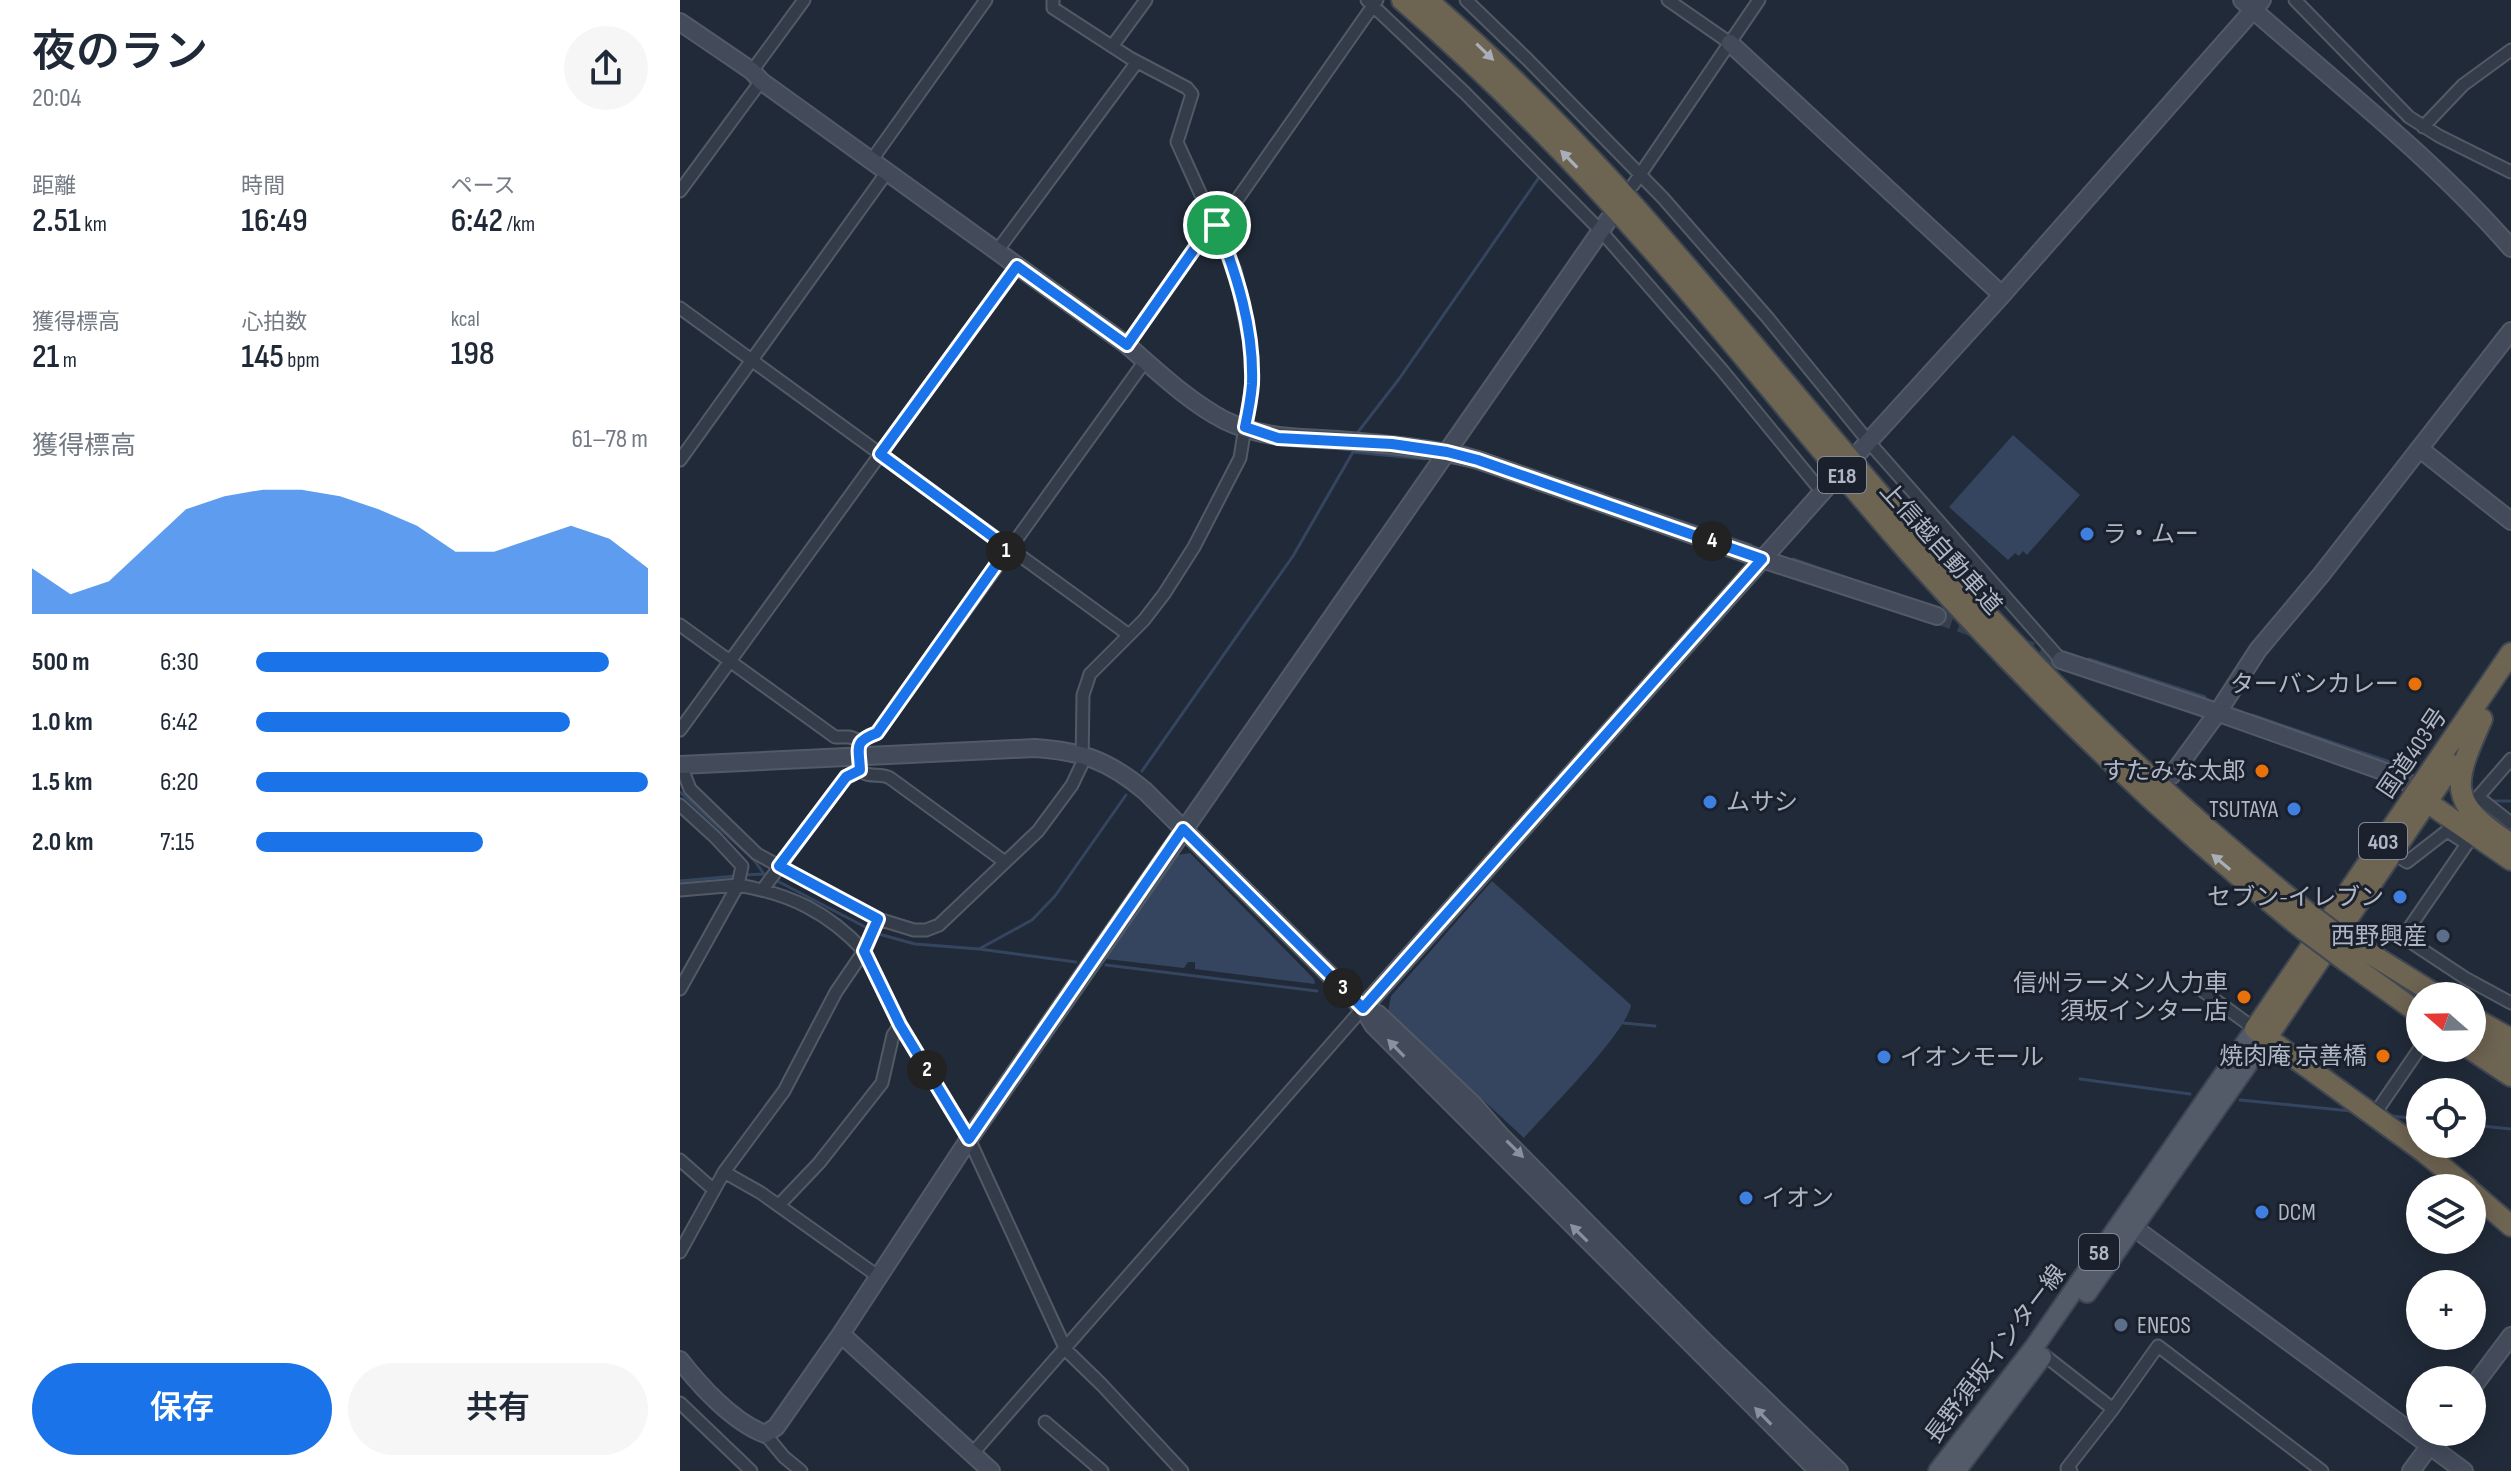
<!DOCTYPE html>
<html lang="ja">
<meta charset="utf-8">
<style>
:root{--surface:#fff;--page:#f6f6f7;--text:#1f2937;--muted:#747a83;--accent:#1a73e8}
body{margin:0;font-family:"Sofia Sans Condensed","Noto Sans JP",sans-serif;background:var(--page);color:var(--text);height:100vh;display:flex;flex-direction:column;font-size:30px;white-space:nowrap}
*{box-sizing:border-box;margin:0}
p{font-size:26px;color:var(--muted)}
.icon{flex:none;width:44px;height:44px;fill:none;stroke:currentColor;stroke-width:2;stroke-linecap:round;stroke-linejoin:round}
.map{position:relative;flex:1;overflow:hidden}
.sheet{display:flex;flex-direction:column;background:var(--surface);width:680px}
.sheet>*{flex:none}
.needle{width:52px;rotate:290deg}
.tools{position:absolute;left:1726px;top:982px;display:grid;gap:16px}
.tools a{display:grid;place-items:center;width:80px;height:80px;border-radius:50%;background:var(--surface);box-shadow:0 4px 20px #0003;font-size:40px}
.pin{position:absolute;display:grid;place-items:center;width:68px;height:68px;color:#fff;margin:-34px;border:4px solid #fff;border-radius:50%;box-shadow:0 2px 8px #0007}
.km{position:absolute;width:40px;height:40px;margin:-20px;border-radius:50%;background:#222;color:#fff;font-size:22px;line-height:40px;text-align:center}
.round{display:grid;place-items:center;flex:none;width:84px;height:84px;border-radius:42px;background:var(--page)}
.summary{display:flex;align-items:center;justify-content:space-between;height:136px;padding:0 32px}
h1{font-size:44px;font-weight:600;line-height:60px}
.figures{display:grid;grid-template-columns:repeat(3,1fr);gap:12px;height:136px;padding:8px 32px}
.figures div{display:grid;align-content:center}
.figures b{font-size:34px;font-weight:600}
.figures small{font-size:22px;font-weight:400}
.figures p{font-size:22px}
.chart{height:224px;padding:16px 32px}
.chart p{display:flex;justify-content:space-between}
.chart svg{width:100%;height:144px;margin-top:8px;fill:var(--accent);opacity:.7}
.action{display:flex;gap:16px;margin-top:auto;padding:16px 32px}
.action a{flex:1;height:92px;border-radius:48px;background:var(--accent);color:#fff;font-size:32px;font-weight:600;line-height:92px;text-align:center}
.action a+a{background:var(--page);color:var(--text)}
ul{padding:0 32px;list-style:none;font-size:26px}
li{display:grid;grid-template-columns:128px 96px 1fr;align-items:center;height:60px}
li i{height:20px;border-radius:10px;background:var(--accent)}
main{display:flex;flex:1;min-height:0}
.map>svg:first-child{display:block}
.water{fill:#35455f}
.lines{fill:none;stroke-linecap:round;stroke-linejoin:round}
.stream{stroke:#35455f;stroke-width:3}
.street-tunnel{stroke:#363f4d;stroke-width:11;stroke-dasharray:11 5.5;stroke-linecap:butt}
.secondary-tunnel{stroke:#363f4d;stroke-width:16;stroke-dasharray:16 8;stroke-linecap:butt}
.street-casing{stroke:#525a66;stroke-width:15}
.secondary-casing{stroke:#525a66;stroke-width:20}
.primary-casing{stroke:#3e4552;stroke-width:22}
.highway-casing{stroke:#3f4753;stroke-width:24}
.street{stroke:#353c49;stroke-width:11}
.secondary{stroke:#434b5b;stroke-width:16}
.primary{stroke:#535b69;stroke-width:18}
.highway{stroke:#6e6452;stroke-width:20}
.highway-bridge-casing{stroke:#3f4753;stroke-width:24;stroke-linecap:butt}
.highway-bridge{stroke:#6e6452;stroke-width:20}
.oneway{fill:#a8afba}
.oneway2{fill:#8991a0}
.route-casing{stroke:#fff;stroke-width:16}
.route{stroke:#1a73e8;stroke-width:10}
.shop-dot{fill:#3f7fe0;stroke:#1a212d;stroke-width:3}
.food-dot{fill:#e8710a;stroke:#1a212d;stroke-width:3}
.service-dot{fill:#5c6f8a;stroke:#1a212d;stroke-width:3}
.labels{text-anchor:middle;stroke-width:6;stroke-linejoin:round;paint-order:stroke}
.shield{fill:#1a212d;stroke:#828a97;stroke-width:2}
.shield-label{font-size:22px;font-weight:bold;fill:#afb7c5}
.poi-label{font-size:24px;fill:#afb7c5;stroke:#1a212d;text-anchor:end}
.street-label{font-size:24px;fill:#afb7c5;stroke:#1a212d}
</style>
<main>
<section class="sheet">
<div class="summary"><div><h1>夜のラン</h1><p>20:04</p></div><a class="round"><svg class="icon" aria-label="share" viewBox="0 0 24 24"><path d="M12 15V3M7 8l5-5 5 5M5 13v7h14v-7"/></svg></a></div>
<div class="figures">
<div><p>距離</p><b>2.51<small> km</small></b></div>
<div><p>時間</p><b>16:49</b></div>
<div><p>ペース</p><b>6:42<small> /km</small></b></div>
</div>
<div class="figures">
<div><p>獲得標高</p><b>21<small> m</small></b></div>
<div><p>心拍数</p><b>145<small> bpm</small></b></div>
<div><p>kcal</p><b>198</b></div>
</div>
<div class="chart"><p><span>獲得標高</span>61–78 m</p>
<svg viewBox="0 0 160 44" preserveAspectRatio="none"><path d="M0 44V30L10 38L20 34L30 23L40 12L50 8L60 6L70 6L80 8L90 12L100 17L110 25L120 25L130 21L140 17L150 21L160 30V44z"/></svg>
</div>
<ul>
<li><b>500 m</b>6:30<i style="width:90%"></i></li>
<li><b>1.0 km</b>6:42<i style="width:80%"></i></li>
<li><b>1.5 km</b>6:20<i style="width:100%"></i></li>
<li><b>2.0 km</b>7:15<i style="width:58%"></i></li>
</ul>
<div class="action"><a>保存</a><a>共有</a></div>
</section>
<div class="map">
<svg width="1831" height="1471" viewBox="0 0 1831 1471">
<rect width="100%" height="100%" fill="#212a38"/>
<path class="water" d="M1333,435l67,60 -53,60 -4,-4 -4,5 -4,-3 -7,7 -59,-53z
M510,853l124,126 1,5 -120,-15v-7h-7l-4,6 -78,-9 72,-104z
M812,881l139,124c-4,27 -85,108 -107,133l-136,-126 3,-16z"/>
<g class="lines">
<path class="stream" d="M678,432l41,-53 141,-203
M785,447l138,47
M939,500l132,45
M1113,559l92,32
M1409,659l116,38
M1572,715l159,54
M462,771l151,-215 60,-104 72,7
M0,792l74,68 10,14 105,55
M1811,801h20
M63,875l21,-1
M0,881l56,-5
M195,933l40,11 64,5 97,13
M299,949l53,-29 23,-24 71,-101
M426,965l211,26
M943,1023l32,3
M1400,1079l110,15
M1560,1100l111,11
M1712,1116l28,3
M1792,1125l39,4"/>
<path class="street-tunnel" d="M1773,996l7,-10"/>
<path class="secondary-tunnel" d="M1257,616l43,15
M1337,645l44,15"/>
<g class="street-casing">
<path id="street" d="M687,0l99,94 135,137 121,139 100,122
M786,0l61,59 136,139 104,119 101,124 193,219
M988,0l62,43
M1615,0l114,117 30,19 72,36
M433,45l33,-45
M72,71l52,-71
M1743,127l40,-42 48,-35
M191,161l115,-161
M953,185l126,-185
M0,191l81,-110
M317,251l140,-189
M0,308l449,327
M447,345l82,-117 8,-3 15,-18 145,-207
M0,460l207,-288
M0,625l155,112h15l10,4
M0,730l337,-464
M1831,759l-33,38 33,26
M0,763l10,26 67,65 121,65 36,11h12l13,-5 99,-94 34,-46 10,-21 1,-69 7,-21 54,-54 20,-26 30,-47 46,-89 12,-74 -2,-40 -7,-35 -8,-39 -58,-128 15,-48 -5,-6 -57,-30 -77,-50v-8
M180,770c9,9 20,2 30,8l115,84
M0,805l35,32 27,29 -4,19c52,9 90,27 126,66l14,-32
M1713,853l14,9 40,-31 20,13 -64,93 62,41 46,25
M83,889l83,-112 14,-7c-1,-23 -7,-28 17,-37l268,-372
M0,890l58,-5
M0,989l58,-104
M1523,991l52,38
M1694,1115l46,-67
M0,1160l34,30
M44,1172l37,21 118,84
M99,1205l40,-42 63,-80 11,-48 7,-10
M0,1252l44,-80 60,-81 52,-99 28,-41 36,74 69,114 97,211 36,35 80,86
M1364,1355l69,54 45,-63 164,125
M0,1403l71,68
M365,1422l57,49
M85,1434l19,23 17,14
M292,1454l391,-446
M1391,1471l-4,-3 46,-59"/>
</g>
<g class="secondary-casing">
<path id="secondary" d="M1562,0c91,81 189,156 269,248
M0,22l72,49 9,10 366,264c30,26 61,56 97,75 39,19 73,17 114,20 47,4 94,8 140,20l284,99 175,57
M1050,43l272,252
M1740,449l91,72
M1180,451l142,-156 260,-295
M1381,660l144,48 189,67 25,14
M0,765l355,-17c47,3 74,13 110,43l218,217 470,-528
M1492,775l46,-63 40,-62 63,-75 190,-244
M1453,1227l331,244
M161,1334l150,137
M0,1360c20,26 53,62 85,74l11,-7 65,-93 128,-195 640,-920
M1792,1388l39,-52
M1138,1471l-445,-446 -10,-17 15,6 96,91 28,32 204,206 133,128
M1731,1471l29,-39"/>
</g>
<g class="primary-casing">
<path id="primary" d="M1407,1293l180,-256
M1258,1471l97,-125 220,-317
M1276,1471l86,-114"/>
</g>
<g class="highway-casing">
<path id="highway" d="M722,0c99,85 189,179 275,278 79,92 155,187 235,278 121,135 249,260 391,373
M747,0c187,160 334,361 496,544 119,135 248,260 389,372
M1802,719c-29,65 -36,83 29,125
M1741,793l6,9 84,58
M1678,946l80,50
M1666,961l74,53
M1792,1017l39,22
M1792,1032l39,26
M1587,1037l185,-272
M1789,1048l42,28
M1788,1188l-44,-36 -169,-123 256,-376
M1792,1192l39,34"/>
</g>
<use href="#street" class="street"/>
<use href="#secondary" class="secondary"/>
<use href="#primary" class="primary"/>
<use href="#highway" class="highway"/>
<g class="highway-bridge-casing">
<path id="highway-bridge" d="M1632,916l44,33
M1623,929l43,32"/>
</g>
<use href="#highway-bridge" class="highway-bridge"/>
</g>
<defs><path id="oneway-solid" d="M-6-.8H1V-3.2L6.5 0L1 3.2V.8H-6Z" transform="scale(2)"/></defs>
<g class="oneway">
<use href="#oneway-solid" transform="translate(805 52) rotate(44)"/>
<use href="#oneway-solid" transform="translate(889 159) rotate(-134)"/>
<use href="#oneway-solid" transform="translate(1541 862) rotate(-140)"/>
</g>
<g class="oneway2">
<use href="#oneway-solid" transform="translate(716 1048) rotate(-134)"/>
<use href="#oneway-solid" transform="translate(835 1149) rotate(45)"/>
<use href="#oneway-solid" transform="translate(899 1233) rotate(-135)"/>
<use href="#oneway-solid" transform="translate(1083 1416) rotate(-134)"/>
</g>
<g class="lines">
<g class="route-casing">
<path id="route" d="M537,225c20,50 37,104 35,159 -1,14 -4,29 -7,43l33,11 114,6 55,8 31,8 284,99 -399,449 -180,-179 -214,310 -69,-114 -36,-74 14,-32 -99,-53 67,-89 14,-7c-1,-23 -7,-28 17,-37l131,-185 -128,-94 137,-188 110,79 82,-117z"/>
</g>
<use href="#route" class="route"/>
</g>
<g class="shop-dot">
<circle cx="1407" cy="534" r="8"/>
<circle cx="1030" cy="802" r="8"/>
<circle cx="1614" cy="809" r="8"/>
<circle cx="1720" cy="897" r="8"/>
<circle cx="1204" cy="1057" r="8"/>
<circle cx="1066" cy="1198" r="8"/>
<circle cx="1582" cy="1212" r="8"/>
</g>
<g class="food-dot">
<circle cx="1735" cy="684" r="8"/>
<circle cx="1582" cy="771" r="8"/>
<circle cx="1564" cy="997" r="8"/>
<circle cx="1703" cy="1056" r="8"/>
</g>
<g class="service-dot">
<circle cx="1763" cy="936" r="8"/>
<circle cx="1441" cy="1325" r="8"/>
</g>
<g class="labels">
<g class="shield">
<rect x="1138" y="457" width="48" height="36" rx="6"/>
<rect x="1679" y="823" width="48" height="36" rx="6"/>
<rect x="1399" y="1234" width="40" height="36" rx="6"/>
</g>
<g class="shield-label">
<text x="1162" y="483">E18</text>
<text x="1703" y="849">403</text>
<text x="1419" y="1260">58</text>
</g>
<g class="poi-label">
<text x="1423" y="542" text-anchor="start">ラ・ムー</text>
<text x="1719" y="692">ターバンカレー</text>
<text x="1566" y="779">すたみな太郎</text>
<text x="1046" y="810" text-anchor="start">ムサシ</text>
<text x="1598" y="817">TSUTAYA</text>
<text x="1704" y="905">セブン-イレブン</text>
<text x="1747" y="944">西野興産</text>
<text x="1548" y="991">信州ラーメン人力車<tspan x="1548" dy="28">須坂インター店</tspan></text>
<text x="1687" y="1064">焼肉庵 京善橋</text>
<text x="1220" y="1065" text-anchor="start">イオンモール</text>
<text x="1082" y="1206" text-anchor="start">イオン</text>
<text x="1598" y="1220" text-anchor="start">DCM</text>
<text x="1457" y="1333" text-anchor="start">ENEOS</text>
</g>
<g class="street-label">
<text transform="translate(1261 548) rotate(48)" y="8">上信越自動車道</text>
<text transform="translate(1732 753) rotate(-56)" y="8">国道403号</text>
<text transform="translate(1315 1354) rotate(-53)" y="8">長野須坂インター線</text>
</g>
</g>
</svg>
<div class="tools">
<a><svg class="needle" viewBox="-14 -14 28 28"><path d="M0-13l5 13h-10z" fill="#e53935"/><path d="M0 13l5-13h-10z" fill="#747a83"/></svg></a>
<a><svg class="icon" aria-label="locate" viewBox="0 0 24 24"><circle cx="12" cy="12" r="6"/><path d="M12 2v4M12 18v4M2 12h4M18 12h4"/></svg></a>
<a><svg class="icon" aria-label="layers" viewBox="0 0 24 24"><path d="M12 4l9 5-9 5-9-5zM3 14l9 5 9-5"/></svg></a>
<a>+</a>
<a>−</a>
</div>
<div class="pin" style="left:537px;top:225px;background:#1e9e55"><svg class="icon" aria-label="arrive" viewBox="0 0 24 24"><path d="M6 21V4h12l-3 4 3 4H6"/></svg></div>
<b class="km" style="left:326px;top:551px">1</b>
<b class="km" style="left:247px;top:1070px">2</b>
<b class="km" style="left:663px;top:988px">3</b>
<b class="km" style="left:1032px;top:541px">4</b>
</div>
</main>
